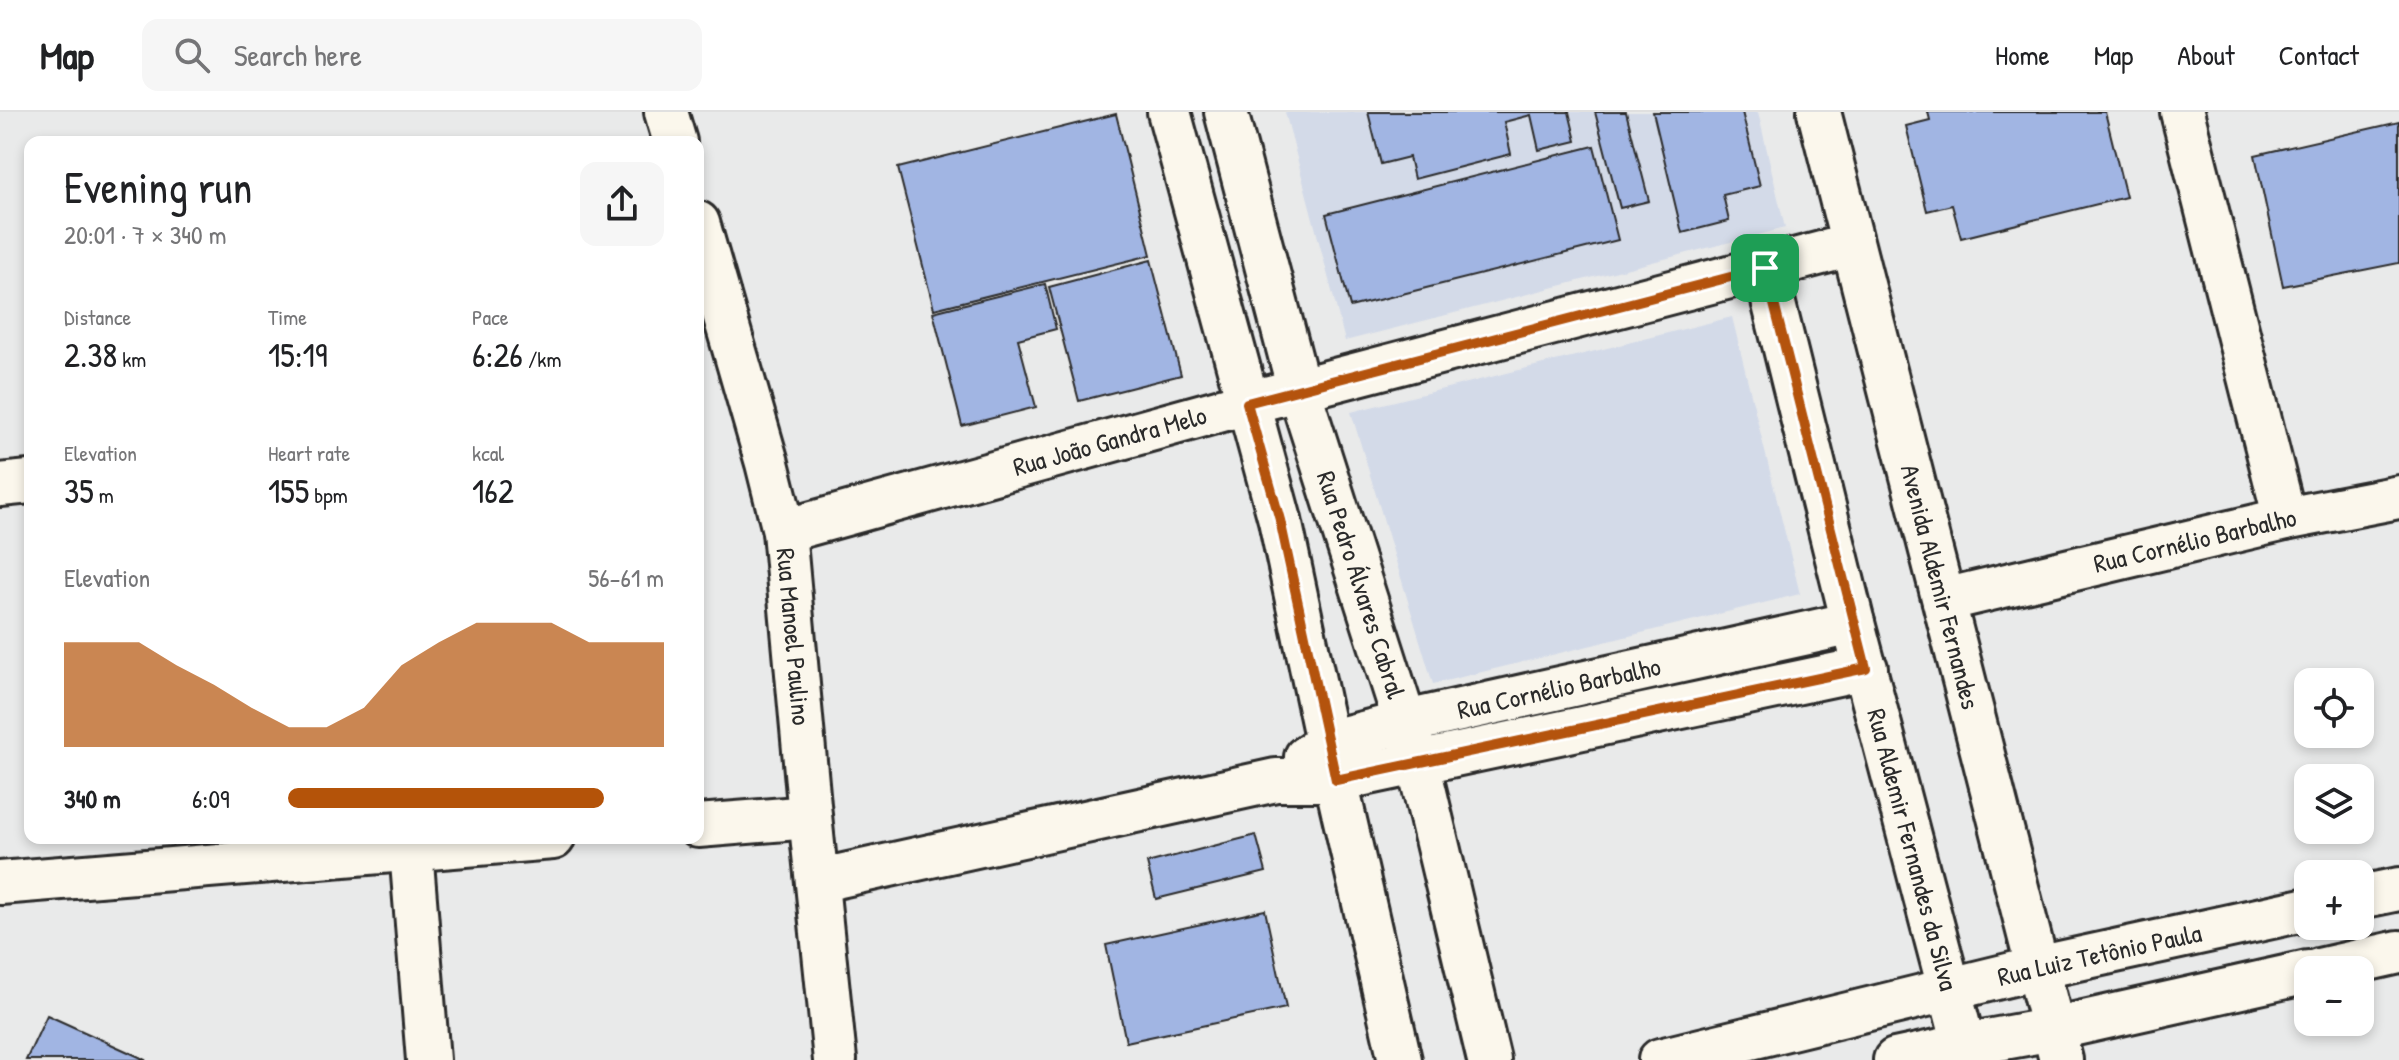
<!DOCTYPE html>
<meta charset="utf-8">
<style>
:root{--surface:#fff;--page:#f6f6f6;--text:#202124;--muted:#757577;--line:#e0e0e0;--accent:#b45309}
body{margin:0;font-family:"Patrick Hand",sans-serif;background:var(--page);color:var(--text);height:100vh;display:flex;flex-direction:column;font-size:30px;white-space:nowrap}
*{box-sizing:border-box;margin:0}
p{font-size:26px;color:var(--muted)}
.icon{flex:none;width:44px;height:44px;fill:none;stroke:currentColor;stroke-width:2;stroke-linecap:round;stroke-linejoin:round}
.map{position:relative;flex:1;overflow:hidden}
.drawer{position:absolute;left:24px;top:24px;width:680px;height:708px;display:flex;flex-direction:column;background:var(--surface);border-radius:16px;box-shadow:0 4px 12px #0003}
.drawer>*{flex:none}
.fabs{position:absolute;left:2294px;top:556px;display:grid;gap:16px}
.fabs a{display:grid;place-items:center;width:80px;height:80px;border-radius:16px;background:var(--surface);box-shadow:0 4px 12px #0003;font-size:40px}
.pin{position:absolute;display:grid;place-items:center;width:68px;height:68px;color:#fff;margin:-34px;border-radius:16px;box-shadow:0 4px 12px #0006}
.round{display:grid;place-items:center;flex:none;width:84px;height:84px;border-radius:16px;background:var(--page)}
.headline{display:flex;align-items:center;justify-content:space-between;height:136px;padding:0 40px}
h1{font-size:44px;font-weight:600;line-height:60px}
.figures{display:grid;grid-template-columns:repeat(3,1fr);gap:12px;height:136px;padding:8px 40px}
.figures div{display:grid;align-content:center}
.figures b{font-size:34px;font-weight:600}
.figures small{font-size:22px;font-weight:400}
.figures p{font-size:22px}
.chart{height:224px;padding:16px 40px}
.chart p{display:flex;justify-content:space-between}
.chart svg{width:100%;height:144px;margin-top:8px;fill:var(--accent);opacity:.7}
ul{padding:0 40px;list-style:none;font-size:26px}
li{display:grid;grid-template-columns:128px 96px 1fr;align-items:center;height:60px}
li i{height:20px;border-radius:10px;background:var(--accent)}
header{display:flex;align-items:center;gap:48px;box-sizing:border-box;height:112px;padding:0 40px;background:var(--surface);border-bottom:2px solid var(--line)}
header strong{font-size:38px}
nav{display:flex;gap:44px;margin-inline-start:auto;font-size:28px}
.search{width:560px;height:72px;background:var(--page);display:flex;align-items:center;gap:20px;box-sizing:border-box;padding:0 28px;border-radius:16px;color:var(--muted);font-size:30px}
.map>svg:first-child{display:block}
.built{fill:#d3dae8}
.building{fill:#a1b5e3;stroke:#2b2b2b;stroke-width:2}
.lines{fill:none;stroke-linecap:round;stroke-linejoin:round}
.minor-casing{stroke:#2b2b2b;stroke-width:48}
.minor{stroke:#fbf7ec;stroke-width:42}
.route-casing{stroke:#fff;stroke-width:16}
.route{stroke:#b45309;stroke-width:10}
.labels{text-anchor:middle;stroke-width:7;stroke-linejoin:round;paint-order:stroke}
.street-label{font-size:26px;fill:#2b2b2b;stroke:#fbf7ec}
</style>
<header>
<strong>Map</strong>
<div class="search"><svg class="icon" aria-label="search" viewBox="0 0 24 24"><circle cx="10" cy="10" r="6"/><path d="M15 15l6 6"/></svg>Search here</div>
<nav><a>Home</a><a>Map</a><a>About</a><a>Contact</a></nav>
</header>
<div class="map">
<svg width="2399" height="948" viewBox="0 0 2399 948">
<rect width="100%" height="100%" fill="#e9eaea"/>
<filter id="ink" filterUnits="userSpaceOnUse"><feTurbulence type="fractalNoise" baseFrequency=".0125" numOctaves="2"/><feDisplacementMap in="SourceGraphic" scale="16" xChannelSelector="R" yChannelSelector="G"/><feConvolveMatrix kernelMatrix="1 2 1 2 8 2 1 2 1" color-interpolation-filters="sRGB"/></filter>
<g filter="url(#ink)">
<path class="built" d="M1285,0h473l27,116 -440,113z
M1732,205l68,277 -367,90 -82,-272z"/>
<path class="building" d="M1368,0h201l7,29 -37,9 -8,-35 -27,7 7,32 -97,25 -5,-22 -28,7z
M1595,0h31l23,89 -29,7z
M1653,0h89l18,74 -37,9 6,26 -47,12z
M1928,0h177l21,85 -165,41 -9,-33 -25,6 -21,-85 24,-6z
M1116,2l35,141 -217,54 -36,-141z
M2399,10v141l-116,23 -28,-131z
M1594,34l24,94 -268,67 -24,-93z
M1151,148l30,115 -102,26 -30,-114z
M1045,172l11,45 -38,10 18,68 -74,19 -29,-114z
M1256,723l10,37 -110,27 -9,-36z
M1265,798l21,98 -160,34 -20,-97z
M47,903l99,45h-120z"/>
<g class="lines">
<g class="minor-casing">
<g id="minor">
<path d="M666,0l9,30"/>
<path d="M1169,0l111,408 47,222 73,318"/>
<path id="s1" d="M1226,0l73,278 119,373 71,297"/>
<path id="s2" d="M1819,0l242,948"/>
<path d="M2182,0l103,407"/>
<path id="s3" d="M698,111l69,240 17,68 25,274 26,255"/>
<path id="s4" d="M1765,156l88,355 115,437"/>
<path d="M0,373l30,-3"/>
<path id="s5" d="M784,419l463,-128 605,-158"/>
<path id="s6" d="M1944,488l341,-81 114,-22"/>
<path id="s7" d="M1306,645l21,-15 79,-20 447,-99"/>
<path d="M698,714l112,-9"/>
<path d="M411,738l17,210"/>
<path d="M817,769l459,-101h60l530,-112"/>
<path d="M0,771l553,-45"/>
<path d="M2360,785l39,-8"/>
<path d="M2319,858l80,-18"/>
<path id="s8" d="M1660,948l377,-92 271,-59"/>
<path d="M1895,948l70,-15 88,-16 255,-57"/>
</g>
</g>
<use href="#minor" class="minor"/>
</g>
</g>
<g class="lines" filter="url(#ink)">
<g class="route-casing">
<path id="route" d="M1765,156l101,400 -530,112 -56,-260 -33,-117z"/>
</g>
<use href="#route" class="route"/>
</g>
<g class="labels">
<g class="street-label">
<text dy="9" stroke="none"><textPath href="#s5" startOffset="338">Rua João Gandra Melo</textPath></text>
<text dy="9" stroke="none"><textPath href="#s6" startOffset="258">Rua Cornélio Barbalho</textPath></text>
<text dy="9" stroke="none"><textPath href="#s1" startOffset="492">Rua Pedro Álvares Cabral</textPath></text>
<text dy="9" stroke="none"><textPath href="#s2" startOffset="490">Avenida Aldemir Fernandes</textPath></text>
<text dy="9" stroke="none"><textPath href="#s3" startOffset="426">Rua Manoel Paulino</textPath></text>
<text dy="9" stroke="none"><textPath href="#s7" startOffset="264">Rua Cornélio Barbalho</textPath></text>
<text dy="9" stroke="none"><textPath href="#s4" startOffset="600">Rua Aldemir Fernandes da Silva</textPath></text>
<text dy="9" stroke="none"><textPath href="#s8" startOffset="452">Rua Luiz Tetônio Paula</textPath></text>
</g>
</g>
</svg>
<div class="fabs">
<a><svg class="icon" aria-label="locate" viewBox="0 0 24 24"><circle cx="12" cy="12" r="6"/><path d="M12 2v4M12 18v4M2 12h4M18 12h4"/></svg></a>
<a><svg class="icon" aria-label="layers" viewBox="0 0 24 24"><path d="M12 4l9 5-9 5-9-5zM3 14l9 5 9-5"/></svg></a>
<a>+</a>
<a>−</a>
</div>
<div class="pin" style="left:1765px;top:156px;background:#1e9e55"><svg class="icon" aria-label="arrive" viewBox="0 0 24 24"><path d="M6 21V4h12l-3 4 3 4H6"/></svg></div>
<section class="drawer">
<div class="headline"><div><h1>Evening run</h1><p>20:01 · 7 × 340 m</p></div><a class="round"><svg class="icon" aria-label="share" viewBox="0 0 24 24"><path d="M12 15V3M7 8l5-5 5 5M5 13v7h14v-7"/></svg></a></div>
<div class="figures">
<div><p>Distance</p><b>2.38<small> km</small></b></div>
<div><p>Time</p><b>15:19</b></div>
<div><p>Pace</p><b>6:26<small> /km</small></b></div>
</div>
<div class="figures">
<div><p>Elevation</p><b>35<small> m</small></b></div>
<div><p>Heart rate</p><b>155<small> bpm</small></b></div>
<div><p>kcal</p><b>162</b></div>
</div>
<div class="chart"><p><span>Elevation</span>56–61 m</p>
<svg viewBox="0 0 160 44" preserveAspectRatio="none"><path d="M0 44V12L10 12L20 12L30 19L40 25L50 32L60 38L70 38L80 32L90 19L100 12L110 6L120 6L130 6L140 12L150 12L160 12V44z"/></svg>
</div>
<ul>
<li><b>340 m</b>6:09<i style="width:84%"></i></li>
</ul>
</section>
</div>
